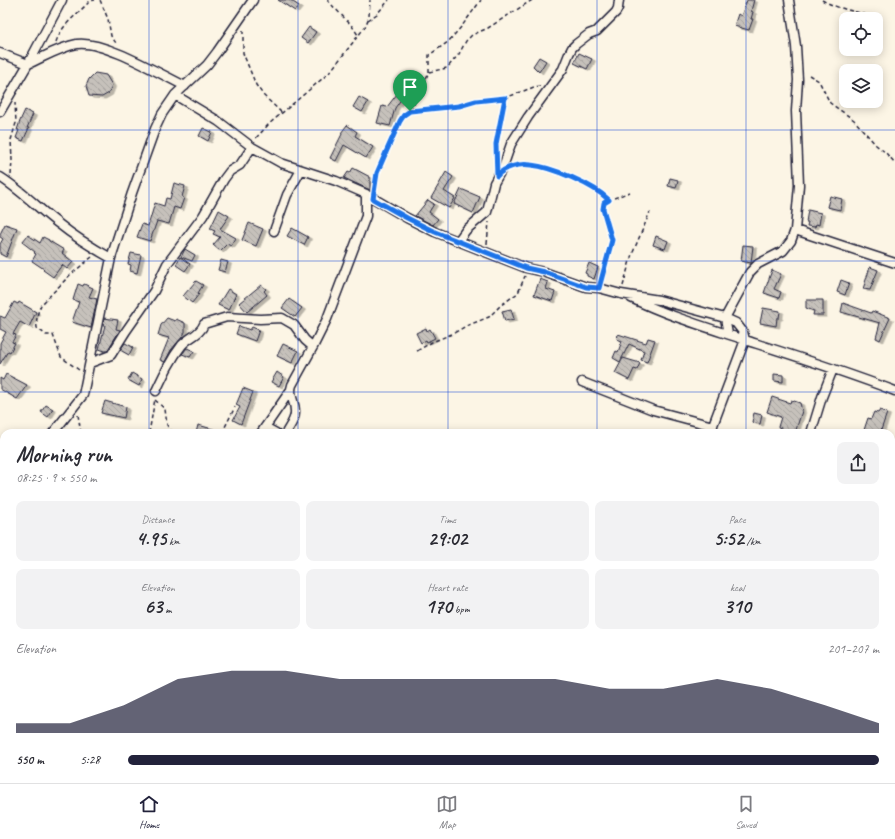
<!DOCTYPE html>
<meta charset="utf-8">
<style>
:root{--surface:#fff;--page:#f2f2f3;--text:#2b2b33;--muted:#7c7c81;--line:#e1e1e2;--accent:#22223b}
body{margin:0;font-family:Caveat,sans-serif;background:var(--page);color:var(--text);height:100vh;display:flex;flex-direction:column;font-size:15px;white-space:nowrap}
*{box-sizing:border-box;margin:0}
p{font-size:13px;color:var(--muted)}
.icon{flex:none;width:22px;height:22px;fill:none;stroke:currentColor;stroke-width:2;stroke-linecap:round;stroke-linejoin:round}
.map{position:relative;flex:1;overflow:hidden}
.side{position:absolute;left:0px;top:429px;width:895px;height:354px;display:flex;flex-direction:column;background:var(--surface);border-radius:12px 12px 0 0;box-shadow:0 2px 10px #0003}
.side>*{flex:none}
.tools{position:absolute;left:839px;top:12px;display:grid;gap:8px}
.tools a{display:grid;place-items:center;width:44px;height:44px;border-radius:8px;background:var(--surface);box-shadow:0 2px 10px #0003;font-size:20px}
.pin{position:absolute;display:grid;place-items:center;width:34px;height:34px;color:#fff;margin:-41px -17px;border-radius:50% 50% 50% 0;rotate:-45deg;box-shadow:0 0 4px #0007}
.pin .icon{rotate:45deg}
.round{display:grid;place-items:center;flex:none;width:42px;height:42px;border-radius:8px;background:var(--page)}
.summary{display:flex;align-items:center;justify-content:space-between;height:68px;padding:0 16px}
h1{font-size:22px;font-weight:700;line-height:30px}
.stats{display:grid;grid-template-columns:repeat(3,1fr);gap:6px;height:68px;padding:4px 16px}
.stats div{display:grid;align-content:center;border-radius:8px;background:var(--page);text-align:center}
.stats b{font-size:20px;font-weight:700}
.stats small{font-size:11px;font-weight:400}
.stats p{font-size:11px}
.chart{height:112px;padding:8px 16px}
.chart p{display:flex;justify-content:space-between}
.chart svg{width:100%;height:72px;margin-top:4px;fill:var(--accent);opacity:.7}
ul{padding:0 16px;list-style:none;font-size:13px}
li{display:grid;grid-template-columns:64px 48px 1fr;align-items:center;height:30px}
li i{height:10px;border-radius:5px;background:var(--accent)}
.dock{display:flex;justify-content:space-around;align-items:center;height:56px;border-top:1px solid var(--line);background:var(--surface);font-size:11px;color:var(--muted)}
.dock a{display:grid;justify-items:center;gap:2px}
.dock .active{color:var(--accent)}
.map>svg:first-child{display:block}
.building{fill:url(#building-back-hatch);stroke:#22223b;filter:url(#shadow)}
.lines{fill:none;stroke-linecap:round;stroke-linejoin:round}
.street-casing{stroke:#22223b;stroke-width:11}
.path{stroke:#22223b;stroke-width:1.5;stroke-dasharray:4 3;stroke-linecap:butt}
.street{stroke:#fcf5e5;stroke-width:8}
.route-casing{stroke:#fff;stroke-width:8}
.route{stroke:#1a73e8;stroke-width:5}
.grid{fill:none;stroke:#1d4ed8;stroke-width:1;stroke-opacity:0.55}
</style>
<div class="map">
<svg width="895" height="783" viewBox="0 0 895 783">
<defs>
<pattern id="building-back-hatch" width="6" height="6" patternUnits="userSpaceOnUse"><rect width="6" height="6" fill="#c6c1bb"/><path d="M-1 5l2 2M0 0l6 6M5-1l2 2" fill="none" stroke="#aaa6a2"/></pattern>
<filter id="shadow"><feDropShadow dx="3.5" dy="2" stdDeviation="0" flood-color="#0004"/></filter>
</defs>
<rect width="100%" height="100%" fill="#fcf5e5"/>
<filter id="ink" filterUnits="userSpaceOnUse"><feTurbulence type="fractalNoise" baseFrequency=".025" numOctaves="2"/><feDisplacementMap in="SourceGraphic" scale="8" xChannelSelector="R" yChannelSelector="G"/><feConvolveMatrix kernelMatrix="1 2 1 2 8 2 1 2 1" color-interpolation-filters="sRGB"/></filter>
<g filter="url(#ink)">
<path class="building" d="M278,0h12l9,6 -4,5z
M747,0h7l-3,11 2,1 -2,7h2l-4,11 -15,-4 4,-12 3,2z
M309,27l7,5 -8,11 -7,-5z
M579,53l13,6 -5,10 -13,-6z
M539,57l7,4 -7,11 -6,-6z
M95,73l11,2 6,10 -3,8 -7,4 -13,-1 -3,-10 3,-7z
M416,75l7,3 -10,15 -6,-5z
M397,94l5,4 -7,10 -5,18 -13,-3 5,-17 5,1z
M359,97l9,5 -6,10 -9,-5z
M25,110l8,4 -6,14h2l-6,13 -7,-3 3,-8h-2l3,-9z
M347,125l10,7 -2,4 18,11 -7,11 -22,-13 -8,16 -6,-3 12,-24 -1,-1z
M203,128l9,4 -4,9 -9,-5z
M353,168l17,9v13l-26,-12 4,-6 2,1z
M446,172l7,5 -9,14 11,7 -6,10 -18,-10z
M670,178l8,2 -2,8 -8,-2z
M174,183l11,3 -3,11 2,1 -4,11 -6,-2 -5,17 -12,-3 -7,20 -13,-4 5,-13 6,2 7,-23 9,3 2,-8 4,1z
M461,189l19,8 -7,16 -19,-9z
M830,196l12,3 -2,11 -13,-3z
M428,200l6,4 -5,8 9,7 -5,6 -18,-9z
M219,210l10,6 -9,13 16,9 -5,8 -4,-2 -7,7 -7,-6 7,-8 -7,-3 2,-3 -5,-2z
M808,210l13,3 -2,12 -3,-1 -1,3 -8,-1 1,-4h-2z
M249,223l14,6 -7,17 -14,-6z
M5,224l12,4 -11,29 -6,-3v-10l3,-5 -3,-2v-3z
M292,228l16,9 -4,8 -17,-9z
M28,235l12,8 3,-6 6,3v1l15,9 -2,3 11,9 -6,7 -5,-4 -9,12 -10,-7 1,-1 -12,-8 4,-7 -2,-1 1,-1 -13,-10z
M656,236l12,5 -3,8 -12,-4z
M743,245l10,1 -2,17 -10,-2z
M185,249l10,6 -3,6 -11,-4z
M131,253l10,2 -4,18 -7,-2 1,-6 -3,-1z
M180,257l10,7 -5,7 -9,-6z
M221,260l7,2 -3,10 -7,-2z
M589,263l9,4 -4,12 -7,-3v-2l-2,-1z
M870,267l8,3 -8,20 -7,-1z
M772,270l9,4 -7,15 7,3 -2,6 -15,-5z
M540,279l8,3 -2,7 9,3 -3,9 -18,-6z
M841,280l8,3 -4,12 -8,-3z
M196,281l7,4 -5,8 1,1 -7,9 -9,-7z
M78,284l5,2 1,-2 9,4 -4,9 8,2 -6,29 -19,-6 7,-20 -6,-2z
M261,285l5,4 -2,2 3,4 -20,17 -8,-9z
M228,289l8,5 -7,16 -11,-5z
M289,299l13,9 -7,9 -13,-9z
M806,300h17v15h-10l1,-4 -8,-3z
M14,302l4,2 1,-2 17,10 -7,15 -9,-5 -7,12 3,1 -4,7 3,1 -5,9 -2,-1 -8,13v-21l6,-11 -6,-3v-13l5,2z
M843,303l28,10 1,-2 18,7 -10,22 -4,-2 4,-15 -39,-11z
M763,308l17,3 -1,7h-2l-1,8 -16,-3z
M511,309l3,10 -9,2 -3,-10z
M104,318l14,2 -2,9 4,1 -13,21h-2l-6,-2 6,-24h-2z
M167,318l8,3 1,-2 9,4v9l-2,4 -12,14 -6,12 -5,-2 9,-22 -11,-3 3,-10z
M239,326l11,4 2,-3 7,3 -4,11 -19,-7z
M426,328l1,3 3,-2 5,9 -8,4 -1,-2 -5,3 -5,-10z
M618,334l28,9 2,-5 7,2 -8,22 -6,-2 3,-9 -15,-7 -9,18 -7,-4 3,-7 2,1 4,-11 -5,-2z
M125,343l8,4 -4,8 -9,-5z
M283,344l15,7 -6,12 -15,-7z
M187,348l7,3 -4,6 -8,-3z
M623,358l17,5 -3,7 -3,-1 -5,11 -14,-7z
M277,372l7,5 -5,9 -8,-4z
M132,373l10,6 -3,7 -11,-6z
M6,374l21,11 -10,14 -17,-10v-11l3,2z
M774,374l9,1v7l-9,-1z
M243,388l10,4 -12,32 -8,-4 7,-13 -4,-2z
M772,397l18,6 1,-3 9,3 2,8 -7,22h-15l1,-5 -3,-1 3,-10 -14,-5z
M105,401l21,6 -2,11 -23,-5z
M46,405l7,4 -5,8 -7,-5z
M880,410l7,3 -7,20h-17l5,-15 3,1 3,-7 4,1z
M754,413l8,2 -2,9 -8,-2z
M198,425l22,6v2h-24z"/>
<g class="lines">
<g class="street-casing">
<path id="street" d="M0,53l28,11c16,-7 32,-17 49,-20 26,-4 83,30 108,42
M175,95l43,26 34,26 29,16 55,18 30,13 41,24 28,14 91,36 18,4 42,15 13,1 22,6 38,6 66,18 11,5 7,9 2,8 -35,93
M0,112l28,-48 34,-64
M0,177c21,13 39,32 59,47 16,13 34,24 52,34
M795,230l100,33
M274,231l13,-36 14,-25
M458,241l8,-11 21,-18 7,-29 9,-16 8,-23 17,-27 35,-48 6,-15 3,-6 4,-4 13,-10 8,-3 19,-19 2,-4 1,-8
M631,298c37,18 75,29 114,42 50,16 101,32 150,51
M728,334l-3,-16 25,-46 8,-8 25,-13 8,-10 4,-11 4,-45 -3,-74 2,-31 -2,-34 -7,-46
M90,363l21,-8 15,-24 28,-40 13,-27 36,-48 21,-37 6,-8 10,-6 12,-18
M582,382l71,28 60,16
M156,391c8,-17 15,-32 26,-46 7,-8 19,-11 22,-21l23,-7 33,2 22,-1 12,7 11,15 8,7
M265,427l11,6
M53,433l30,-38 28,-137 21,-65 23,-64 7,-15 13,-19 32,-30 10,-13 36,-52
M261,433l29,-42
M286,433c3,-6 9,-13 9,-20 1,-12 -7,-16 -3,-28l22,-40 13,-26 39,-103v-22
M811,433l11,-36 11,-28
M0,485l4,1
M891,491l4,1
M0,505l4,-6
M0,619l4,3
M737,779l9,4
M784,779l1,4
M844,779l8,4"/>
</g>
<path class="path" d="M100,0l8,19 3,17 5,7
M327,0l25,26 6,9
M822,0c17,10 37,11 55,19
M368,20l9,-6 12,-14
M243,30v23l13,32 8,11 18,17
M56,42c6,-18 21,-27 34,-41l5,-1
M429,72l18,-4 12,-14 7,-13 6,-6 16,-7 44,-28
M809,75l10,6 11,22 24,17 22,25 10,8 9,10
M411,110l18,-38v-17l19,-13 14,-16 19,-26
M256,138l13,-14 60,-51 36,-46 4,-10 1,-17
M496,160l2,-27 7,-35
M512,168c6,-2 12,-4 18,-4 21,2 64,22 79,36
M11,175l1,-15 -1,-20 5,-17 -1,-20
M375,189l2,-16 10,-23 13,-29 7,-8 7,-2 45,-5 11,-4 14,-2 21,-2 29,-11 6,-1
M487,244l2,-22
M601,280l11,-40 -9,-31v-4l6,-5 21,-8
M623,286l8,-29 19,-45
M417,351l15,-9 20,-8 14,-8 23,-9 12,-12 17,-12 7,-17
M79,370l-18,-13 -8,-22h-7l-9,-7c-1,-8 0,-15 4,-23l29,-30 22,-18
M155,400l10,9 2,16 6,8
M78,415l3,18
M149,433l6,-34
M222,433l13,-26
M0,575h4
M93,779v4"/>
<use href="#street" class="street"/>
</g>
</g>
<g class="lines" filter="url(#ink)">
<g class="route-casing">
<path id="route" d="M505,98l-9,46 1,32c7,-9 23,-13 34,-11 21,2 63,20 78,35l-5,3 -1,6 9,31 -13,48 -13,-1 -42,-15 -18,-4 -91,-36 -28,-14 -34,-19 4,-26 10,-23 13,-29 4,-6 6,-4 49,-5 17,-5z"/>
</g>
<use href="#route" class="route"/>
</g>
<path class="grid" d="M149,0v433M298,0v433M448,0v433M597,0v433M746,0v433M0,130h895M0,261h895M0,392h895M0,522h4M891,522h4M0,652h4M891,652h4M149,779v4M298,779v4M448,779v4M597,779v4M746,779v4"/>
</svg>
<div class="tools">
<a><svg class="icon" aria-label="locate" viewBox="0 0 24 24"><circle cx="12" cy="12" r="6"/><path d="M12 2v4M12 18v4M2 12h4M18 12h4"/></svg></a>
<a><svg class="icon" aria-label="layers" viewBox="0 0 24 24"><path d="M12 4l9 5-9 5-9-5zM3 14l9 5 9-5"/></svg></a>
</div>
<div class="pin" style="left:410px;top:111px;background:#1e9e55"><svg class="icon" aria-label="arrive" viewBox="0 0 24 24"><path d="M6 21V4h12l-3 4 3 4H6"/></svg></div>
<section class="side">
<div class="summary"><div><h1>Morning run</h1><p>08:25 · 9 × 550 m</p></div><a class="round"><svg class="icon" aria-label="share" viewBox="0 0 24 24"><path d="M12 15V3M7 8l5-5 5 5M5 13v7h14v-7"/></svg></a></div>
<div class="stats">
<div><p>Distance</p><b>4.95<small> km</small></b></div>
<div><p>Time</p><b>29:02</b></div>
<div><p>Pace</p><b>5:52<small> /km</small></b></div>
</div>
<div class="stats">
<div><p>Elevation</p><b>63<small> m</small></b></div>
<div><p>Heart rate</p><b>170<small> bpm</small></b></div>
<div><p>kcal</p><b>310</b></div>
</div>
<div class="chart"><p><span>Elevation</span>201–207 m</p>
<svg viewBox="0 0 160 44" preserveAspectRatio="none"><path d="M0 44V38L10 38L20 27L30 11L40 6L50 6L60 11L70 11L80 11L90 11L100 11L110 17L120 17L130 11L140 17L150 27L160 38V44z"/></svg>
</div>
<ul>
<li><b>550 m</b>5:28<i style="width:100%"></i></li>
</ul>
</section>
</div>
<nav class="dock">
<a class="active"><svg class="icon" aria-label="home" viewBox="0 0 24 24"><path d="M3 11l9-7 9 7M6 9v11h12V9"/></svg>Home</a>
<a><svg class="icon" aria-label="map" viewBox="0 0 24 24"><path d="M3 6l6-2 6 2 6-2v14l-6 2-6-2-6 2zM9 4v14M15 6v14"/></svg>Map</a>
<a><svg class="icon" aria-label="saved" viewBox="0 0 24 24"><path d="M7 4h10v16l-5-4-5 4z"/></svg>Saved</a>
</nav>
